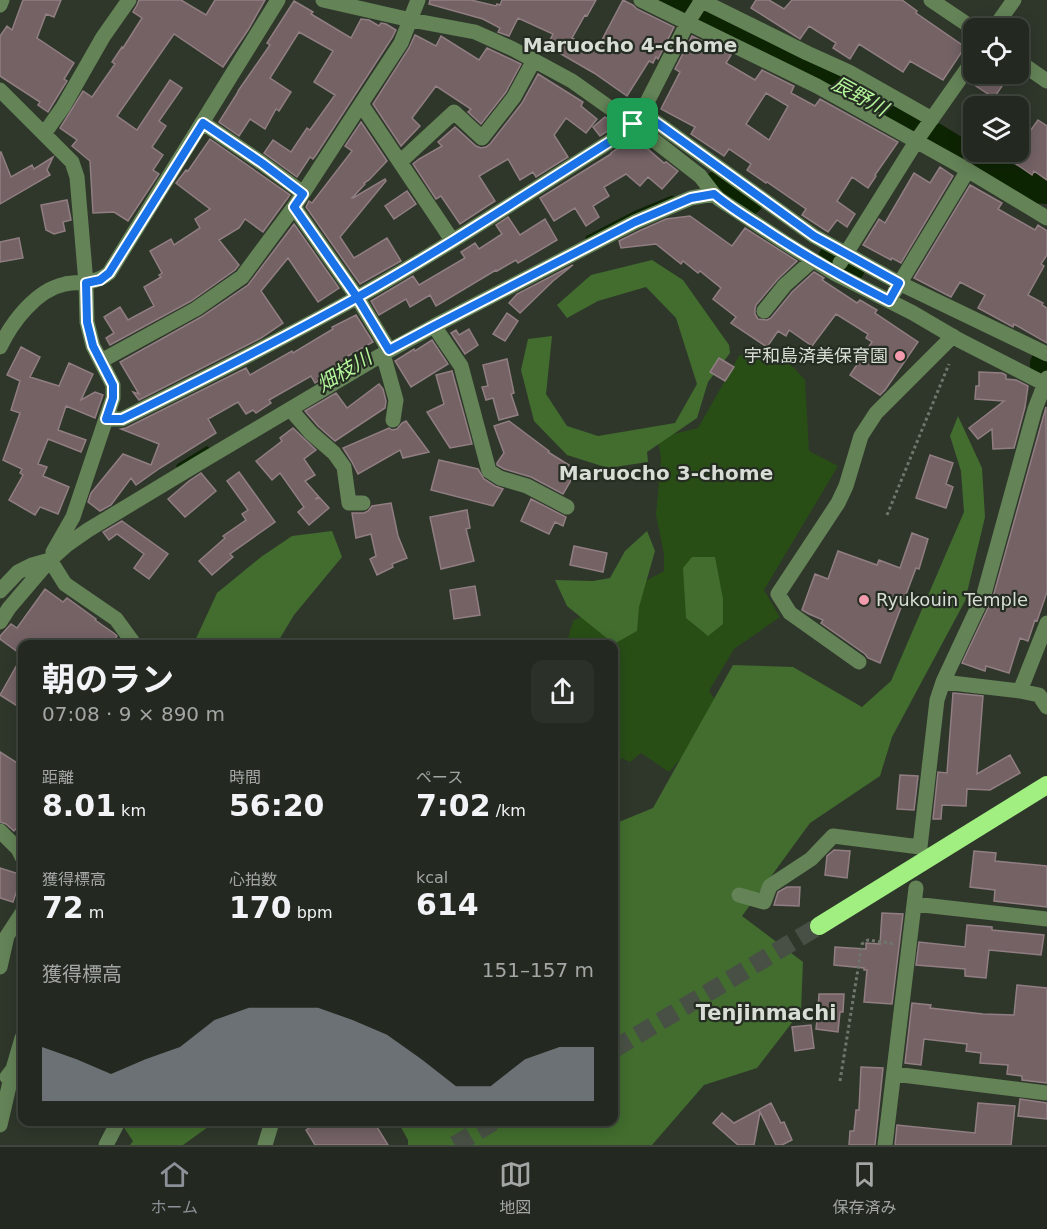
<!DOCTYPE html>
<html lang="ja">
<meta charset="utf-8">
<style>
:root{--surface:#232920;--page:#2b3129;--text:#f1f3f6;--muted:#a3a6a5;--line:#40453e;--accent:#8c9099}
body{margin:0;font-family:"DejaVu Sans","Noto Sans JP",sans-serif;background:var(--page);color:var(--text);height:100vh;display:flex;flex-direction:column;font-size:22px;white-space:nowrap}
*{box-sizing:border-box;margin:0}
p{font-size:20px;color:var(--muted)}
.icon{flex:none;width:33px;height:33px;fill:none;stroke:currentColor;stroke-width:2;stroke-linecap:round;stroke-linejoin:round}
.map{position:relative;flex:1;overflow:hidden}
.side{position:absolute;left:18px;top:640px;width:600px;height:486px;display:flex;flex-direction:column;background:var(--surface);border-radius:12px;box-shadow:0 3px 15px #0003,0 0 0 2px var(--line)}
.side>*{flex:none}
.tools{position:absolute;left:963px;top:18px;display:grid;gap:12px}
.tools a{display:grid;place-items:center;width:66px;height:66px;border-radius:12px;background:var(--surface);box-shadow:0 3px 15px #0003,0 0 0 2px var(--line);font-size:30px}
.pin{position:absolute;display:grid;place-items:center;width:51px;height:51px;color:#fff;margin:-26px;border-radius:12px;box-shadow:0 3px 9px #0006}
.round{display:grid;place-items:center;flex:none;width:63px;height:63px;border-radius:12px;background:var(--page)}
.head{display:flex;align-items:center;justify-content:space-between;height:102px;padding:0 24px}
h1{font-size:33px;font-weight:700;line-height:45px}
.metrics{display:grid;grid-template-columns:repeat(3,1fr);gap:9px;height:102px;padding:6px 24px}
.metrics div{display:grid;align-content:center}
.metrics b{font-size:30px;font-weight:700}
.metrics small{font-size:16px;font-weight:400}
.metrics p{font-size:16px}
.chart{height:168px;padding:12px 24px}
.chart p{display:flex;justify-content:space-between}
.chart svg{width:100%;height:108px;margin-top:6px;fill:var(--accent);opacity:.7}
.tabs{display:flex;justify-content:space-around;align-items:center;height:84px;border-top:2px solid var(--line);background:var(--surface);font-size:16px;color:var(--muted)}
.tabs a{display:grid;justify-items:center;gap:3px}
.tabs .active{color:var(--accent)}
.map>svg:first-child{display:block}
.green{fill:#284e16}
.forest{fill:#426d2e}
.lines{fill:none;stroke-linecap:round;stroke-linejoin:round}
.stream{stroke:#0d2403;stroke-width:5}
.river{stroke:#0d2403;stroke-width:30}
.building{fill:#746265;stroke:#917e82;stroke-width:1.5;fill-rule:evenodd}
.highway-tunnel{stroke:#485045;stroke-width:18;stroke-dasharray:18 9;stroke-linecap:butt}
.path{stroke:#70766c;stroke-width:3;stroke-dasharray:3 3;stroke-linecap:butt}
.minor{stroke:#648357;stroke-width:15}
.highway{stroke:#a1ef80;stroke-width:18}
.route-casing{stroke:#fff;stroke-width:12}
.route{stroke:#1a73e8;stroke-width:8}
.poi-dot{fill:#f29aae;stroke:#252d22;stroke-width:2}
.labels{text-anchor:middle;stroke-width:4.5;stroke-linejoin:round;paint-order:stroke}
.poi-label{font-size:18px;fill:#d8ddd6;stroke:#252d22;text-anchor:end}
.neighbourhood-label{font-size:20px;font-weight:bold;fill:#d8ddd6;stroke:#252d22}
.water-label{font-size:20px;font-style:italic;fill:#b4f49a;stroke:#252d22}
.quarter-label{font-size:21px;font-weight:bold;fill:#d8ddd6;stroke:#252d22}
</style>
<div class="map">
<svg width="1047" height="1145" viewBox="0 0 1047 1145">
<rect width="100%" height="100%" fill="#2f372b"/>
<path class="green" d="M753,351l25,4 17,14 10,11 4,71 29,15 -74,124 16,27 -46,32 -25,42 14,20 -54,61 -28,-19 -11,9 -8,-4 -8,10v-123h-48l7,-24 91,-50v-17l-8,-39 5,-55 -3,-22 40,-10 41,-72z"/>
<path class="forest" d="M652,260l31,20 46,65 1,8 -22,29 -11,36 -50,34 1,10 -40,6 -41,-13 -33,-34 -13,-51 7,-31 24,-3 -6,58 21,32 31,10 77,-13 22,-39 -21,-66 -30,-31 -48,14 -31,17 -10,-13 34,-30z
M958,416l24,52 3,49 -20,84 -73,136 -12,39 -70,47 -68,93 61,46 -2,49 -44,57 -53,17 -52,60h-244v-5l-10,-18h216v-298l39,-16 80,-143 60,2 69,40 29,-26 73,-169 -3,-41 -11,-35z
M332,531l10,26 -48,58 -18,30h-83l24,-52 44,-36 31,-21z
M647,531l8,20 -16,56 -2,24 -23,13 -47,-38 -12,-26 38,1 17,-3 15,-27z
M692,557h23l8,42v25l-15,12 -22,-18 -3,-50z
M120,1122h95l-32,23h-53l3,-4z"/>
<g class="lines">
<path class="stream" d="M588,238l48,-25 36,-15
M179,466l28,-17"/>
<path class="river" d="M673,0l184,92 45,26 80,49 48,21 17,1
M717,186h12l20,14
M833,259l17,9
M1045,364l2,1"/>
</g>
<path class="building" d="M23,0h38l-7,17 -8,-3 -9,24 37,25 -10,16 3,2 -19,31 -10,-7 2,-3 -40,-26v-40l7,-10 5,4z
M139,0h42l25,15 9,-15h50l-17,30 -25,37 -49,-33 -57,82 20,14 33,-50 12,8 -23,33 7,5 -14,21 11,8 -10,15 6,4 -31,47 -14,-9 -21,1 -3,-52 -18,-15 5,-6 -17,-12 23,-37 9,6 23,-33 -3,-2 10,-15 1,1 19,-30 -9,-6 4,-7z
M430,0h41l25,6 1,-2 3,1 2,-5h94l-9,16 -2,-1 -13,23 24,13 27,-51 10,5 4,4 37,18 -16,32 -2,-2 -3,6 -4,-2 -22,35 -33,-23 -47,-27 6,-12 -35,-16 -9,18 -11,-4 2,-4 -17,-9 -54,-15z
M756,0h13l15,9 8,-9h110l15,11 -1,2 49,34 -22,33 -33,-19 -7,11 -44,-28 -9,15 -17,-11 3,-5 -27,-17 -9,13 -3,-2 -46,-29z
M294,1l19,11 -2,2 40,24 10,-19 8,1 10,6 2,-3 5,1 10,6 -4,8 -76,117 -3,4 -3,-2 -13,20 -33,-24 9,-13 18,12 16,-24 3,2 25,-35 -21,-13 19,-31 -34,-19 -29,46 21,14 -12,19 -3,-2 -11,20 -15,-10 -11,17 -20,-14 19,-30v-1l32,-46 -3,-2z
M415,35l21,11 5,-10 38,24 8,-12 34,16 -15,28 -25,32 -13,-12 3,-3 -35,-23 -24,32 8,8 -19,20 -28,-42 36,-56z
M692,36l39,19 -5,8 29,17 7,-10 32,16 -3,7 24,13 5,-7 78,43 -23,33 1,1 -8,12 -16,-11 -15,24 18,13 -8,13 -10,-7 -9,12 -26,-17 4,-6 -39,-27 -1,1 -19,-13 4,-6 -22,-15 -5,7 -33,-22 4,-7 -34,-18 19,-37 -5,-3zM766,93l22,13 -19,34 -23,-16z
M538,74l45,28 -2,4 16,13 -11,14 -20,-15 -12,17 14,22 -32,20 -3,-5 -13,8 -12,-21 -29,17 16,25 -35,23 -19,-28 -5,3 -23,-35 6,-5 23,-13 -4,-4 17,-15 21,19 5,2 5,-1 4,-3 32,-41z
M984,74h26l-16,24 -18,-12z
M605,117l12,8 -17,11 -7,-9z
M1038,120l9,6v54l-13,-9 -2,4 -33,-23h19v-4z
M361,122l26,39 -18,19 -5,3 1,1 -13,14h1l32,-19 1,2 -46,56 14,21 33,-20 14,23 -41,23 -54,-77 3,-6 3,2 40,-52 -7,-5z
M634,137l30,26 2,-1 12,9 -16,18 -14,-12 -8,9 -14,-12 -22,13 5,9 -16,10 6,11 -13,9 -11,-18 -21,13 -14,-23 71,-44v-1z
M210,139l80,56 -27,37 -18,-13 -6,9 -20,12 20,25 -4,5 -44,31 -81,44 -4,-7 8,-5 -10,-16 16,-10 8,13 26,-14 -10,-19 17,-10 -2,-2 3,-2 -12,-22 21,-12 3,6 26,-17 -5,-9 15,-10 -34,-26 10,-13 2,1z
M0,152h1l10,25 21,-12 2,4 19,-12 -6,13 3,5 -50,29z
M940,167l13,9 -52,87 -9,-5 -1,2 -28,-15 16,-26 6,4 29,-50 16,10z
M970,185l32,18 -4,6 37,21 3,-5 9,6v24l-6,9 3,2 -16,29 15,8 -1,2 5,3v35l-33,-19 -1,3 -35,-19 7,-13 -25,-13 -9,15 -37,-19z
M407,191l9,13 -22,15 -9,-13z
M67,200l4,20 -8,2 2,9 -11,3 -8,-4 -5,-25z
M690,216l42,30 13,-18 52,33 -19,18 -22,26 -1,4v5l3,5 9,1 4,-2 21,-26 22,-20 10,6 -2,2 35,23 3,-3 17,10 -2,3 43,29 -33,48 -5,5 -30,-20 22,-33 -6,-4 2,-4 -32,-20 -24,32 -23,-16 -3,6 -8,-5 -11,16 -36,-24 5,-6 -23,-18 8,-11 -21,-17 -2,2 -15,-12 -2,3 -25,-20 -35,4 -2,-7 20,-10 27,-12z
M508,217l12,18 25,-16 12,21 -39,23 -2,-3 -19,11 -1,-1 -60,36 -6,-11 -20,12 -4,-8 -27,16 -8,-14 42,-25 6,9 46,-27 -4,-6 14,-9 4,6 23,-15 -6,-9z
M294,224l45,64 -21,14 -30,-44 -27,33 22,32 -22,15 -122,62 -6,-8 6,2 -19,-32 81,-45 47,-32z
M19,238l4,20 -23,4v-20z
M573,265l-20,16 -33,32 -11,-10 8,-9z
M507,313l11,8 -13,20 -12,-7z
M356,315l17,27 -27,15 2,4 -26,14 2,2 -9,6 -4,-7 -42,24 2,3 -15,10 -3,-3 -7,4 -8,-12 -30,17 8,14 -56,35 -24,17 -5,-7 -20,27 -11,6 -12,-9 3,-9 32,-39 28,11 8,-21 -38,-15 5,-1 120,-60 4,7 42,-24 1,2 40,-24 -1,-2z
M469,329l9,16 -13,9 -14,-21 5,-3 3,5z
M432,340l16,24 -37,23 -16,-26 19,-12 1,2z
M21,347l19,10 -10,20 29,9 10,-23 24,11 -12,26 14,-8 8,3 -8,23 -29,-12 -8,24 28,10 -5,12 -33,-13 -10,25 9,3 -4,9 26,11 -11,27 -18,-7 -5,8 -26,-15 14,-25 -3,-2 2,-4 -19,-9 17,-47 -9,-3 9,-29 -13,-6z
M719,358l15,9 -9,14 -15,-9z
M507,359l7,34 -3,1 7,21 -19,5 -6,-22 -7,2 -4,-13 6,-1 -5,-21z
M452,371l20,73 -22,4 -23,-36 17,-8 -8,-29z
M979,372l23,1 4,2v4l10,1 12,6 -3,21 -11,41 -21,1 -1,-20 -14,10 -9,-11 35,-27 -29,-2 1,-13h3z
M379,384l4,5 3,12 -1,7 -50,33 -17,-15 -13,-15 31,-18 11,15z
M1046,407l1,185 -10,29 -2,-1 -7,21 -8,-3 -11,35 -23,-7 -1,5 -23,-8 31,-66z
M406,421l23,31 -26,6 -3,-8 -42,24 -6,-12 -9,-14 46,-20 3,2 5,-1 5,-6z
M509,421l40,30 -1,1 29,18 -14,24 -32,-17 -27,-8 -7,-4v-2l7,-10 -10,-27z
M293,428l23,22 -12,9 11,16 -10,6 14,16 -4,2 5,-1 9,10 -20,17 -11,-13 6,-5 -24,-34 -8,7 -16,-19 26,-20 -2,-3z
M930,455l23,8 -7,21 7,3 -7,21 -30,-10z
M439,460l39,9 6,10 11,7 8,3 -10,17 -62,-16z
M239,472l36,50 -45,32 3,3 -21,18 -13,-14 26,-23 -2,-2 23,-16 -4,-6 6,-4 -21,-29z
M201,473l15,18 -31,26 -17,-18 21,-18z
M531,499l35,18 -3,9 -8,-4 -6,12 -28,-13z
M391,503l7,33 9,22 -15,6 1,3 -16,8 -7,-16 6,-3 -5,-22 -15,4 -4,-25h12l4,-2 4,-5z
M467,510l3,18 -4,1 8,32 -33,8 -11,-52z
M122,521l46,33 -19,25 -15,-11 10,-14 -27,-20 -8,6 -6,-8z
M912,533l16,6 -9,30 -3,-1 -36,95 -12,-5 -3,-4 -44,-31 2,-3 -14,-6 -7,-4 13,-36 13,5 10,-28 39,14 2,-5 21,8z
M574,546l33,7 -4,19 -33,-7z
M475,586l5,29 -26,4 -4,-29z
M45,589l18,13 4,-4 29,21 -1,1 20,14 2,2 -6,9h-89v10l-22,-16v-3l11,-12 6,4z
M22,656v53l-22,-14z
M953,693l30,3 -6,78 33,-19 10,18 -30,17 -23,-1 -1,17 -24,-1 -1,14h-8l5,-47 9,1z
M0,752l22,14v56l-8,9 -8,-7 -6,-2z
M900,775l18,1 -4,34 -17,-1z
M834,850l16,1 -3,27 -22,-3 2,-19z
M974,851l22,2 -1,8 52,5v41l-53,-6 1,-11 -25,-3z
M0,868l22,7 -9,27 -13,-4z
M787,887h13l-1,19 -25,-1 4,-13z
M882,913l21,1 -11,90 -28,-2 3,-32h-3v-2l-30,-3 1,-18 31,2v-6l14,1z
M967,925l25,2v3l52,5 -3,20 -52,-5 -3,28 -21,-2v-7l-49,-4 3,-23 46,5z
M1017,985l30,3v95l-25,-3v-4l-15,-2 1,-9 -28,-2 1,-10 -15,-2 1,-7 -43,-5 -3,26 -16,-2 7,-60 19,2 -1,3 53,6 31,1z
M819,994h25l-1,18h-3l-2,20 -22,-3 2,-19z
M811,1025l3,23 -19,3 -3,-24z
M861,1067l22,1 -8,77h-26l1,-14h4l2,-21h3z
M1020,1099l27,4v16l-29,-3z
M771,1103l10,20 3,-1 8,18 -10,5h-6l-16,-33 -6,33h-16l-25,-22 9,-10 12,10z
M978,1103l37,3 -4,39h-116l2,-20 78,8z
M318,1122h56l14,23h-73l-9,-15z"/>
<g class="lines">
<path class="highway-tunnel" d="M614,1049l205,-123
M455,1145l38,-23"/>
<path class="path" d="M1018,42h1
M887,515l62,-151
M840,1081l22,-137 6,-4 27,4"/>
<path class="minor" d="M323,0l88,20 64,12 38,17 59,32 69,49 59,46 14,18 5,5 65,43 50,31 79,40 46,27 88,45
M418,0l-17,43 -40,61 91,136
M641,0l176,86 142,79 88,53
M700,0l107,53 42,19 83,47
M931,0l43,29
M0,5l2,-5
M994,28l20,-28
M1018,61l29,20
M0,90l72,72 5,15 9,106 1,39 6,24 20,39v13l-40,119 -20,35
M361,104l-67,103 63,90 32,53
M642,112l172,124 85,47 148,71
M203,123l59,40 41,30
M44,134l19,-27 40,-70 26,-37
M400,162l54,-50 28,26 32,-41 20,-37
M840,263l79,-126 55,-78
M895,291l73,-121
M764,311l21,-26 28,-25
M434,326l27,40 28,105 11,7 27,8 40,21
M0,347c12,-25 36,-57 65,-63 17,-3 29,1 44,-11l169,-273
M383,354l13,46 -3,20
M101,361l95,-52 46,-32 52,-70
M290,409l21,24 23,20 10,14 5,36h14
M106,419h16c79,-39 157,-78 234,-121 91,-51 178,-109 266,-164l11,-10 9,-12 46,-90 14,-22
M50,560l15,24 51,35 19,26
M0,591l18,-19 14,-7 18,-5
M0,622l9,-14 41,-48 18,-16 20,-14 111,-67 184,-109 51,-28 201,-104 56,-24 23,-4
M859,662l-69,-49 -12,-19 60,-91 8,-17 15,-50 15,-23 77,-77
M943,682l77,9 19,4 8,12
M1020,691l27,-68
M0,831l18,18 4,8
M739,895l25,7 6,-16 41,-27 22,-23 87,11 17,-147 6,-18 41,-88 51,-185 12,-31
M914,904l133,15
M0,967l7,-31 15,-23
M894,1074l153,19
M7,1077l6,-8 9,-31
M0,1125l13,-56
M106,1145l12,-23
M265,1145l7,-23
M885,1145l31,-257"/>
<path class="highway" d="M819,926l228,-141"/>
</g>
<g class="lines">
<g class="route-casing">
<path id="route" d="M633,124l-11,10c-88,55 -175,113 -266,164 -77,43 -155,82 -234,121h-16l7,-21v-13l-20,-39 -6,-24 -1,-39 14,-3 9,-7 94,-150 59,40 41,31 -9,13 63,90 32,53 45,-24 201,-104 56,-24 23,-4c14,12 30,22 46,32 41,28 84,52 129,75l10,-18 -85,-47 -172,-124 -9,12"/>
</g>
<use href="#route" class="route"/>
</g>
<g class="poi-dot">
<circle cx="900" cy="356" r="6"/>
<circle cx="864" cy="600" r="6"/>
</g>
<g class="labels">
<g class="poi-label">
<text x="888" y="362">宇和島済美保育園</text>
<text x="876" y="606" text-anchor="start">Ryukouin Temple</text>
</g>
<g class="neighbourhood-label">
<text x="630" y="52">Maruocho 4-chome</text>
<text x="666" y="480">Maruocho 3-chome</text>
</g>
<g class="water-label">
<text transform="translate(860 96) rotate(29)" y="7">辰野川</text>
<text transform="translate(344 371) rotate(-31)" y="7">畑枝川</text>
</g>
<g class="quarter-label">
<text x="766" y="1020">Tenjinmachi</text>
</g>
</g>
</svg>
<div class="tools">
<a><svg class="icon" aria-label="locate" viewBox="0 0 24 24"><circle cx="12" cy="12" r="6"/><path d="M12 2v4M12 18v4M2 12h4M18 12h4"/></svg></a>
<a><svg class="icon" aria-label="layers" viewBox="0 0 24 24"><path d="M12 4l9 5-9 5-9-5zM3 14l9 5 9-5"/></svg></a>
</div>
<div class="pin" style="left:633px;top:124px;background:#1e9e55"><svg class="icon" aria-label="arrive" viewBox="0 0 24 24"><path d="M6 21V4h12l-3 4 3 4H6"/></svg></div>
<section class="side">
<div class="head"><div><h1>朝のラン</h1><p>07:08 · 9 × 890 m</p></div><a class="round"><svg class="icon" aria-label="share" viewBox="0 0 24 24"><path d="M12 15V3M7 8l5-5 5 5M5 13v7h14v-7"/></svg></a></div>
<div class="metrics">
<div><p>距離</p><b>8.01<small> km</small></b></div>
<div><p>時間</p><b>56:20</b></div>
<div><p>ペース</p><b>7:02<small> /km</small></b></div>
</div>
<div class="metrics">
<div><p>獲得標高</p><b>72<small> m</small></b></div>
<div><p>心拍数</p><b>170<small> bpm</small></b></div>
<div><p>kcal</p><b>614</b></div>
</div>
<div class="chart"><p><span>獲得標高</span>151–157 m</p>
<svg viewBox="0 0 160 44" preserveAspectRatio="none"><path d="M0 44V22L10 27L20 33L30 27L40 22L50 11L60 6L70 6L80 6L90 11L100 17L110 27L120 38L130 38L140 27L150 22L160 22V44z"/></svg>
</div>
</section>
</div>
<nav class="tabs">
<a class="active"><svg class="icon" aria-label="home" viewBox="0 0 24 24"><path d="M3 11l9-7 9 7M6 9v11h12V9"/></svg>ホーム</a>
<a><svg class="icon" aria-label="map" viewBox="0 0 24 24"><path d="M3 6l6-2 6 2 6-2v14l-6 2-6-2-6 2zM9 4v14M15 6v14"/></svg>地図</a>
<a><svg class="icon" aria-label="saved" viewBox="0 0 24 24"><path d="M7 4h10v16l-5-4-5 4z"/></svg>保存済み</a>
</nav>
